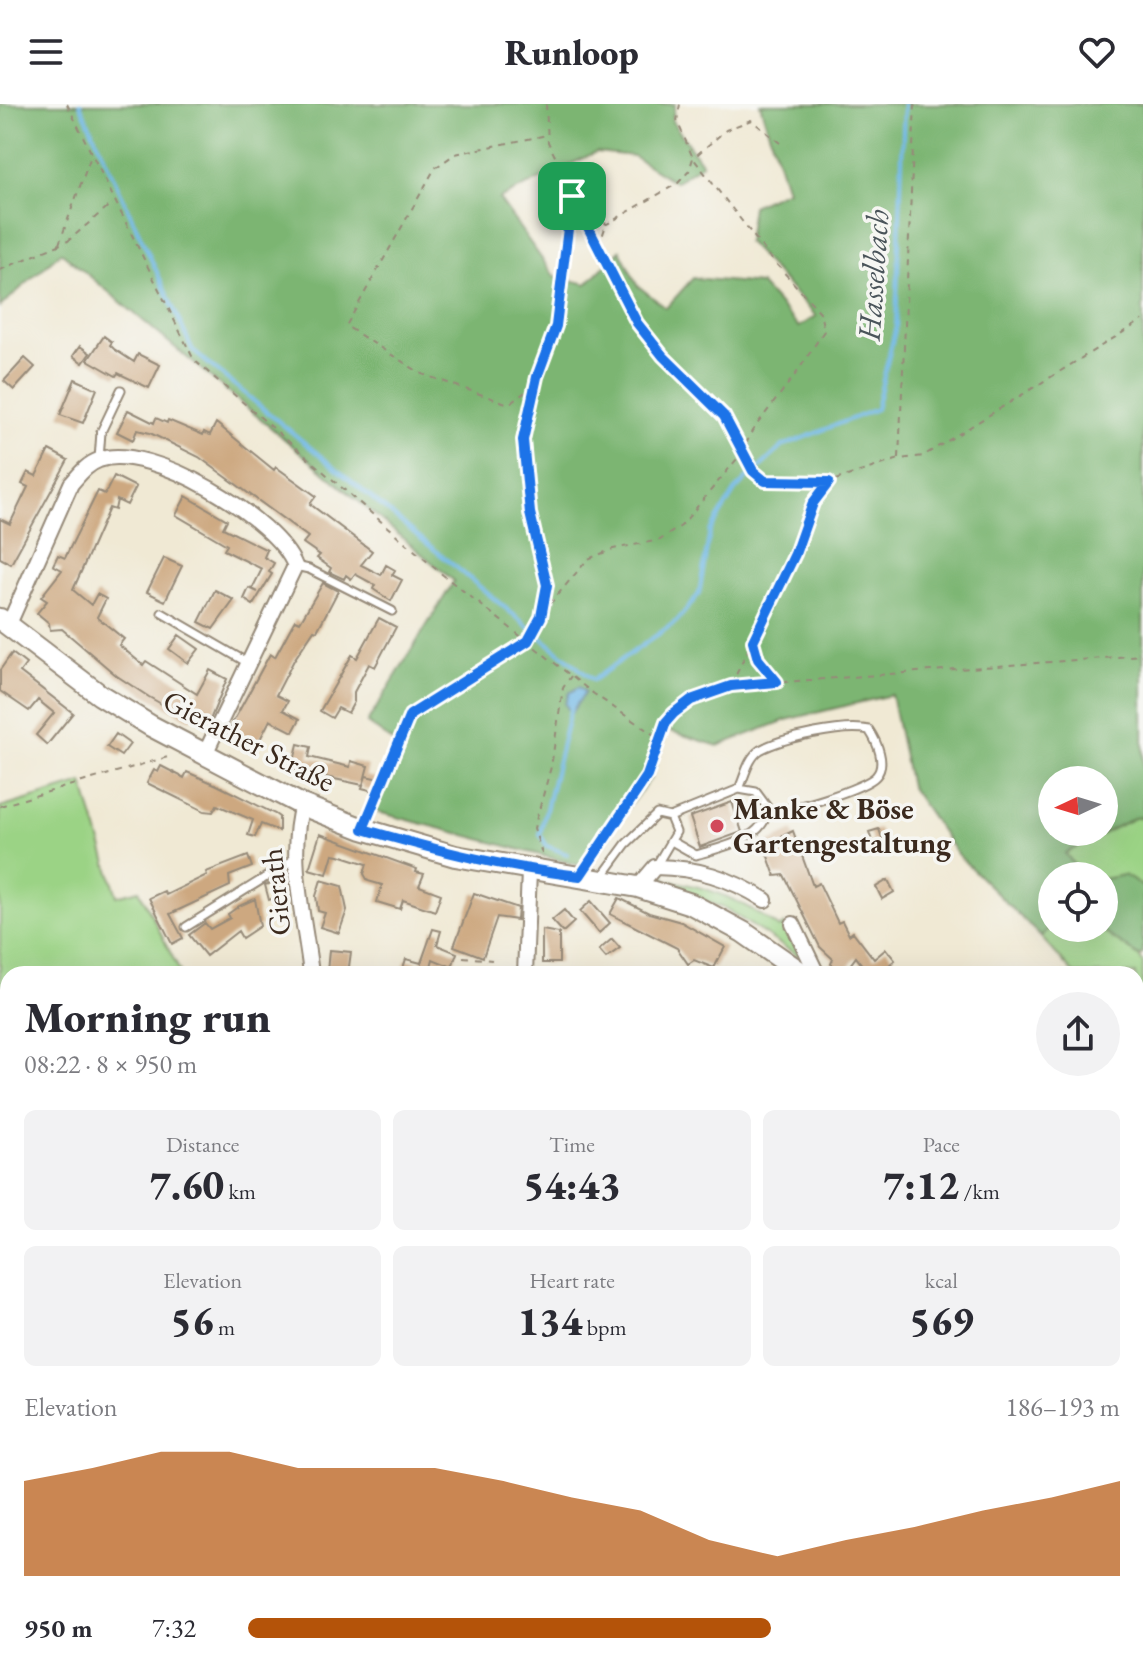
<!DOCTYPE html>
<meta charset="utf-8">
<style>
:root{--surface:#fff;--page:#f2f2f3;--text:#2b2b33;--muted:#7c7c81;--accent:#b45309}
body{margin:0;font-family:"EB Garamond",serif;background:var(--page);color:var(--text);height:100vh;display:flex;flex-direction:column;font-size:30px;white-space:nowrap}
*{box-sizing:border-box;margin:0}
p{font-size:26px;color:var(--muted)}
.icon{flex:none;width:44px;height:44px;fill:none;stroke:currentColor;stroke-width:2;stroke-linecap:round;stroke-linejoin:round}
.map{position:relative;flex:1;overflow:hidden}
.panel{position:absolute;left:0px;top:862px;width:1144px;height:708px;display:flex;flex-direction:column;background:var(--surface);border-radius:24px 24px 0 0;box-shadow:0 8px 32px #0002}
.panel>*{flex:none}
.needle{width:52px;rotate:266deg}
.controls{position:absolute;left:1038px;top:662px;display:grid;gap:16px}
.controls a{display:grid;place-items:center;width:80px;height:80px;border-radius:50%;background:var(--surface);box-shadow:0 8px 32px #0002;font-size:40px}
.pin{position:absolute;display:grid;place-items:center;width:68px;height:68px;color:#fff;margin:-34px;border-radius:16px;box-shadow:0 4px 12px #0006}
.round{display:grid;place-items:center;flex:none;width:84px;height:84px;border-radius:42px;background:var(--page)}
.overview{display:flex;align-items:center;justify-content:space-between;height:136px;padding:0 24px}
h1{font-size:44px;font-weight:800;line-height:60px}
.metrics{display:grid;grid-template-columns:repeat(3,1fr);gap:12px;height:136px;padding:8px 24px}
.metrics div{display:grid;align-content:center;border-radius:12px;background:var(--page);text-align:center}
.metrics b{font-size:40px;font-weight:800}
.metrics small{font-size:22px;font-weight:400}
.metrics p{font-size:22px}
.chart{height:224px;padding:16px 24px}
.chart p{display:flex;justify-content:space-between}
.chart svg{width:100%;height:144px;margin-top:8px;fill:var(--accent);opacity:.7}
ul{padding:0 24px;list-style:none;font-size:26px}
li{display:grid;grid-template-columns:128px 96px 1fr;align-items:center;height:60px}
li i{height:20px;border-radius:10px;background:var(--accent)}
header{display:flex;justify-content:space-between;align-items:center;height:104px;padding:0 24px;background:var(--surface);font-size:36px;font-weight:800}
.map>svg:first-child{display:block}
.built{fill:#f7d0ca}
.green{fill:#9bd385;stroke:#6b7e52;stroke-width:2}
.forest{fill:#7cb572;stroke:#5c7048;stroke-width:2;fill-rule:evenodd}
.water{fill:#6eb7e6;stroke:#547082;stroke-width:2}
.lines{fill:none;stroke-linecap:round;stroke-linejoin:round}
.stream{stroke:#6eb7e6;stroke-width:4}
.building{fill:#cda880}
.lane-casing{stroke:#968a79;stroke-width:11}
.street-casing{stroke:#968a79;stroke-width:18}
.secondary-casing{stroke:#968a79;stroke-width:24}
.path{stroke:#968a79;stroke-width:2;stroke-dasharray:6 6;stroke-linecap:butt}
.lane{stroke:#fff;stroke-width:7}
.street{stroke:#fff;stroke-width:14}
.secondary{stroke:#fff;stroke-width:20}
.route-casing{stroke:#fff;stroke-width:16}
.route{stroke:#1a73e8;stroke-width:10}
.poi-dot{fill:#d1495b;stroke:#f6f6f2;stroke-width:3}
.labels{text-anchor:middle;stroke-width:7;stroke-linejoin:round;paint-order:stroke}
.street-label{font-size:30px;fill:#3b2a1e;stroke:#f6f6f2}
.poi-label{font-size:30px;font-weight:bold;fill:#3b2a1e;stroke:#f6f6f2;text-anchor:start}
.water-label{font-size:32px;font-style:italic;fill:#4a545a;stroke:#f6f6f2}
</style>
<header><svg class="icon" aria-label="menu" viewBox="0 0 24 24"><path d="M4 6h16M4 12h16M4 18h16"/></svg>Runloop<svg class="icon" aria-label="heart" viewBox="0 0 24 24"><path d="M12 20l-8-8c-3-5 5-10 8-4 3-6 11-1 8 4z"/></svg></header>
<div class="map">
<svg width="1143" height="1570" viewBox="0 0 1143 1570">
<rect width="100%" height="100%" fill="#f6f6f2"/>
<filter id="ink" filterUnits="userSpaceOnUse"><feTurbulence type="fractalNoise" baseFrequency=".0125" numOctaves="2"/><feDisplacementMap in="SourceGraphic" scale="16" xChannelSelector="R" yChannelSelector="G"/><feConvolveMatrix kernelMatrix="1 2 1 2 8 2 1 2 1" color-interpolation-filters="sRGB"/></filter>
<filter id="wash" filterUnits="userSpaceOnUse"><feTurbulence type="fractalNoise" baseFrequency=".006" numOctaves="4" result="noise"/><feDisplacementMap in="SourceGraphic" scale="32" xChannelSelector="R" yChannelSelector="G"/><feGaussianBlur stdDeviation="1.8" result="paint"/><feColorMatrix in="noise" values="0 0 0 0 0 0 0 0 0 0 0 0 0 0 0 0 0 1.4 0 .05"/><feComposite in="paint" operator="in"/></filter>
<g filter="url(#wash)">
<rect width="100%" height="100%" fill="#f0e9d4"/>
<path class="built" d="M0,948l8,5v76l-8,9z"/>
<path class="green" d="M83,679l34,113 22,-6 42,84h-173v83l-8,-5v-244z
M1143,713v70l-19,-12 -20,4 -21,-3 -18,-23 69,-35z
M665,767l1,9c44,7 78,21 113,48l5,-4 17,34 -75,-49 -74,-29 1,-5z
M1052,821v3h46l41,28 4,7v108l-4,2 -3,-4v-95h-62l-33,-37z
M8,1041v285l-8,-1v-281z
M1136,1291l7,9v68l-7,2z
M1136,1550l7,1v19h-177l-4,-8h174z
M795,1562h123l8,8h-126z"/>
<path class="forest" d="M0,0h675l-3,17 30,43 -27,18 -42,-26 -37,-4 -97,47 55,77 33,8 33,-34 17,35 29,23 27,-30 67,6 39,43 17,-11 -69,-74 5,-36 35,-16 -27,-86h383v713l-9,1 -69,35 18,23h-31v49l-11,12 -83,-82 -48,-69 -19,-91 -105,25 -68,26 -51,-16 -16,48 -69,88 -208,-55 25,-65 -32,-23 87,-142 -393,-329 -61,55zM1052,676h52v52h-52z
M1124,771l19,12v67l-4,2 -41,-28h6v-49z
M0,1323l8,1v238h782l3,8h-793z
M924,1562h37l4,8h-35z"/>
<path class="water" d="M579,583l6,5 -14,21 -6,-9 4,-11z"/>
<g class="lines">
<path class="stream" d="M80,0l113,247 400,329 84,-59 22,-27 11,-63 25,-40 15,-16
M758,365l25,-23 93,-37 20,-83 8,-222
M567,750l-20,-8 -7,-12 31,-127
M0,1041l8,-2
M747,1562l2,8
M934,1562l6,8"/>
</g>
<g id="blocks">
<path class="building" d="M104,232l8,6 -2,3 4,4 20,13 4,-8 22,11 -11,23 -31,-15 -2,3 -28,-16z
M80,242l10,7 -7,10 -10,-7z
M25,254l10,9 -21,23 -10,-9z
M75,275l22,10 -14,34 -23,-8z
M128,306l26,13 2,-5 11,5 1,-3 35,15 1,-3 6,3 6,-12 58,47 2,-3 40,29 -6,8 62,47 -11,14 20,10 5,-10 9,5 -3,5 10,5 -11,21 -18,-12 2,-4 -20,-11 -4,5 -5,-4 -2,4 -15,-7 2,-4 -14,-10 3,-3 -17,-12 5,-6 -109,-80 -49,-24 -13,-3 -4,10 -16,-8z
M49,346l19,10 -57,104 -11,-6v-39l10,5 18,-37 -6,-3 6,-12 8,4z
M114,372l22,11 -9,18 -10,-5 -2,10 -6,-2 -36,82 18,15 6,-11 9,5 -9,18 27,22 -5,6 24,20 3,-4 51,33 13,-24 17,9 -17,41 -4,2 -13,-7 -3,5 -41,-23 -32,-21 -55,-47 -12,1 -1,-7 -12,-10 10,-12 -6,-4 21,-27 -9,-5 5,-10 7,3 33,-67 7,3z
M186,392l41,24 -4,8 44,22 -3,7 10,6 -5,9 3,2 -19,31 -9,-6 5,-11 9,4 -6,-3 10,-20 -38,-19 3,-5 -51,-30z
M164,454l18,8 -17,35 -18,-9z
M323,479l15,8 -21,40 -3,-1 -20,30 -18,35 12,6 -5,9 17,9 -7,13 -23,-12 -14,27 -29,-14 43,-79 5,3 20,-37 5,2z
M215,486l19,10 -21,29 -14,-7z
M379,514l17,9 -21,40 -6,-3 -15,28v10l-6,11 -10,-5 -6,10 -12,-7 32,-56 5,3z
M179,531l20,14 -11,14 -19,-14z
M12,549l14,11 -6,8 53,41 -26,32 -11,-10 18,-22 -16,-13 -9,11 -29,-20v-21z
M116,630l14,10 -9,12 -14,-9z
M298,640l13,3 -2,10 41,10 1,-6 17,5 -5,19 -71,-15z
M161,662l23,12 3,-6 30,13 58,29 4,3v14l-18,-7 -6,13 -7,-2 5,-15 -36,-15 -4,7 -9,-1 -57,-28 7,-13 4,2z
M366,672l13,3 -5,12 -12,-3z
M732,698l10,30 -42,15 -10,-30z
M879,725l4,12 -10,3 -4,-12z
M793,727l20,55 6,-3 19,40 4,-2 7,14 4,-3 21,27 12,-10 9,11 -5,4 10,10h-31l-13,-17 -12,16 -13,-9 2,-5 -13,-12 -36,-72 -9,1 -11,-31z
M320,730l97,35 -1,3 8,2 -5,12 22,8 -6,17 -32,-11 -3,9 -23,-7 5,-17 -14,-4 -4,-7 3,-10 -28,-9 -6,-1 -6,20 -18,-5z
M248,752l4,11 -23,9 1,10 -60,28 13,24 -11,6 -23,-46 15,-7 2,4 41,-20 -1,-3z
M288,774l1,15 -20,7 -4,-15z
M321,776l21,6 5,24 -8,23 -19,-6 5,-14 -7,-2 -2,-15z
M888,776l6,12 -12,7 -6,-12z
M474,789l44,15 -1,12 -20,-3 -14,40 -29,-11z
M619,794l30,15 32,9 44,25 -11,21 -20,-8 -6,4 -11,-16 -67,-34z
M255,795l5,27 -18,12 -4,-7 -32,25 -17,-21 16,-12 5,6 20,-11 -2,-4 11,-8z
M591,797l19,22 -11,10 -19,-22z
M564,806l10,12 -11,10 -11,-12z
M433,825l8,2 -4,14 20,8 -5,14 -19,-8 -4,15h-28l5,-15 15,4z
M542,826l17,3v30h-17z
M612,835l8,9 -14,10 -7,-8z
M329,846l22,2 -3,22 -21,-2z"/>
</g>
</g>
<g filter="url(#ink)">
<use href="#blocks" fill-opacity="0" stroke="#968a79" stroke-width="2"/>
<g class="lines">
<g class="lane-casing">
<path id="lane" d="M99,355l2,-27 20,-42
M295,462l14,3 83,42
M162,509l86,50
M670,713l69,-28 17,3 14,19c16,2 96,-23 106,-35 11,-12 1,-34 -7,-46 -23,-6 -88,8 -109,20 -12,8 -15,26 -21,39
M673,738l23,13c22,-7 69,-15 71,-45
M601,774l25,-34 31,-30 13,3 6,15 -20,34
M186,823l109,-68
M1141,1199l2,-1"/>
</g>
<g class="street-casing">
<path id="street" d="M9,520l62,-140c8,-9 16,-20 28,-24 51,-19 179,60 196,106l-91,190
M302,701c-15,53 3,115 9,169
M638,783l17,-20c43,1 73,10 110,33
M793,820l24,50
M525,870l4,-103"/>
</g>
<g class="secondary-casing">
<path id="secondary" d="M0,515l100,76 51,31 151,79 61,24 92,27 183,31 53,17 52,28 60,42
M1136,1079l7,6"/>
</g>
<path class="path" d="M67,0l127,256 249,215 151,119 66,45
M546,0l2,38 89,181 26,33 61,60 22,47 19,18 64,1 70,-23 24,-3 220,-136
M582,111l25,9 71,-41 11,-12 4,-13 33,-28 25,-10 29,23
M59,140l32,-88
M599,142l7,-21
M0,166l68,-29 44,-38
M535,281l-26,19 -87,-30 -76,-48 89,-158 20,-14 92,-19
M899,354l16,-354
M542,508l5,-27 -17,-72 -7,-73 14,-63 19,-51 16,-127
M754,539l4,16 18,23
M731,581l64,-131 18,-51 16,-20
M0,702l171,-50
M370,709l40,-98 118,-74 20,-35 40,-47 25,-10 47,-9 21,-14 61,-73 10,-22 46,-60 26,-40 -4,-19 -51,-56 -76,-98 -16,-37 3,-17
M542,750l-8,-26 17,-61 12,-79 8,-12
M589,758l58,-86 19,-54 25,-22 40,-14 412,-31
M463,853l29,3
M0,1369h8
M0,1422l8,-2
M697,1562l3,8
M84,1570l7,-8
M563,1570l6,-8"/>
<use href="#lane" class="lane"/>
<use href="#street" class="street"/>
<use href="#secondary" class="secondary"/>
</g>
</g>
<g class="lines" filter="url(#ink)">
<g class="route-casing">
<path id="route" d="M572,92l65,127 26,33 61,60 29,55 12,10 64,1 -16,21 -18,51 -42,87 5,18 19,23 -46,4 -40,14 -17,13 -8,9 -19,54 -67,100c-75,-8 -145,-26 -217,-47l47,-114 118,-74 13,-24 6,-32 -17,-72 -7,-73 14,-63 19,-51z"/>
</g>
<use href="#route" class="route"/>
</g>
<circle class="poi-dot" cx="717" cy="722" r="8"/>
<g class="labels">
<g class="street-label">
<text transform="translate(249 637) rotate(27)" y="10">Gierather Straße</text>
<text transform="translate(276 788) rotate(-96)" y="10">Gierath</text>
</g>
<g class="poi-label">
<text x="733" y="715">Manke &amp; Böse<tspan x="733" dy="34">Gartengestaltung</tspan></text>
</g>
<g class="water-label">
<text transform="translate(873 171) rotate(-86)" y="11">Hasselbach</text>
</g>
</g>
</svg>
<div class="controls">
<a><svg class="needle" viewBox="-14 -14 28 28"><path d="M0-13l5 13h-10z" fill="#e53935"/><path d="M0 13l5-13h-10z" fill="#7c7c81"/></svg></a>
<a><svg class="icon" aria-label="locate" viewBox="0 0 24 24"><circle cx="12" cy="12" r="6"/><path d="M12 2v4M12 18v4M2 12h4M18 12h4"/></svg></a>
</div>
<div class="pin" style="left:572px;top:92px;background:#1e9e55"><svg class="icon" aria-label="arrive" viewBox="0 0 24 24"><path d="M6 21V4h12l-3 4 3 4H6"/></svg></div>
<section class="panel">
<div class="overview"><div><h1>Morning run</h1><p>08:22 · 8 × 950 m</p></div><a class="round"><svg class="icon" aria-label="share" viewBox="0 0 24 24"><path d="M12 15V3M7 8l5-5 5 5M5 13v7h14v-7"/></svg></a></div>
<div class="metrics">
<div><p>Distance</p><b>7.60<small> km</small></b></div>
<div><p>Time</p><b>54:43</b></div>
<div><p>Pace</p><b>7:12<small> /km</small></b></div>
</div>
<div class="metrics">
<div><p>Elevation</p><b>56<small> m</small></b></div>
<div><p>Heart rate</p><b>134<small> bpm</small></b></div>
<div><p>kcal</p><b>569</b></div>
</div>
<div class="chart"><p><span>Elevation</span>186–193 m</p>
<svg viewBox="0 0 160 44" preserveAspectRatio="none"><path d="M0 44V15L10 11L20 6L30 6L40 11L50 11L60 11L70 15L80 20L90 24L100 33L110 38L120 33L130 29L140 24L150 20L160 15V44z"/></svg>
</div>
<ul>
<li><b>950 m</b>7:32<i style="width:60%"></i></li>
</ul>
</section>
</div>
